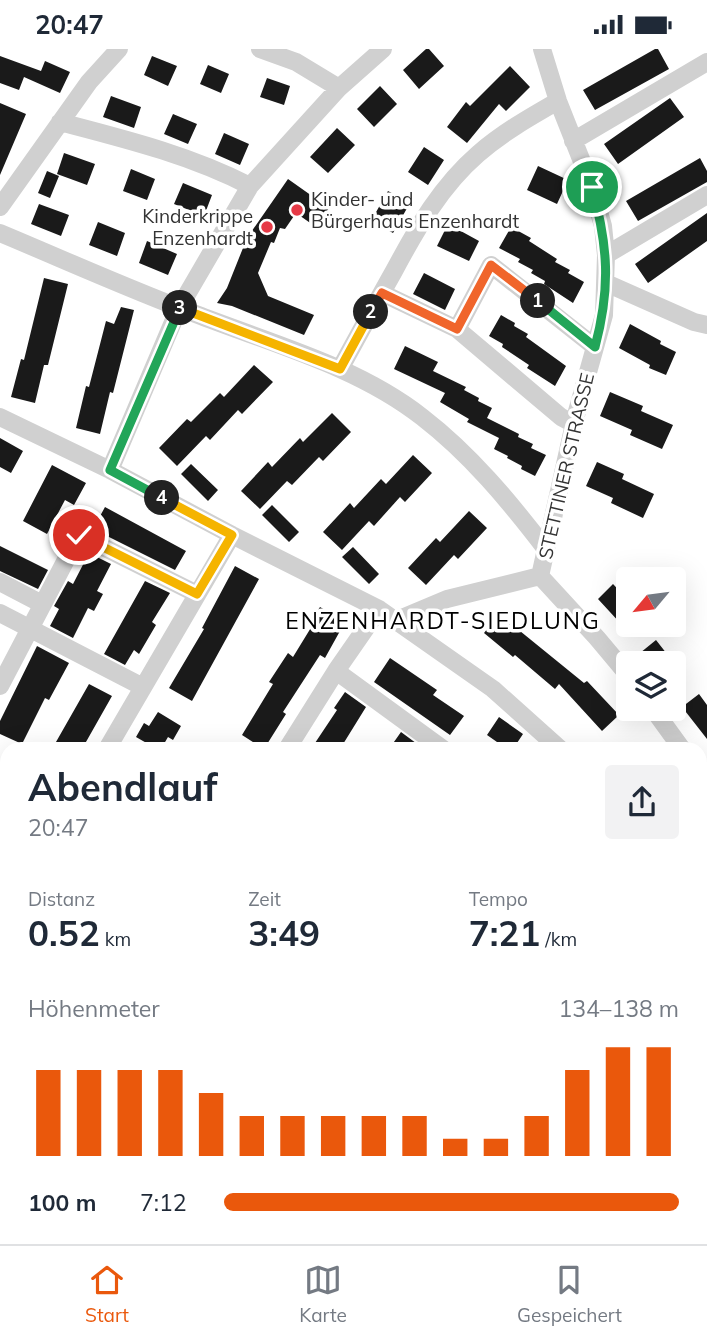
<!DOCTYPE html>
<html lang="de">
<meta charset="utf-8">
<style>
:root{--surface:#fff;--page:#f2f2f3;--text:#1f2937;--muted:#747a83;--line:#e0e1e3;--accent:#ea580c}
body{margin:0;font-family:Mulish,sans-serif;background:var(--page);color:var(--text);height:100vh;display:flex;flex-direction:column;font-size:26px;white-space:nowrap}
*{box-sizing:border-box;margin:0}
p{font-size:23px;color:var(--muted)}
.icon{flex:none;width:38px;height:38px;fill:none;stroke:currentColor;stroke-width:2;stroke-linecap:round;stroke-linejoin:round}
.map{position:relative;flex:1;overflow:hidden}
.side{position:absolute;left:0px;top:693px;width:707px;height:502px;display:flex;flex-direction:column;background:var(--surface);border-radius:21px 21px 0 0;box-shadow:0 7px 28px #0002}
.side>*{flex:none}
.needle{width:46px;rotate:241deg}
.buttons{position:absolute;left:616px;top:518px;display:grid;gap:14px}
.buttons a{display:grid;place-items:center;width:70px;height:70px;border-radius:7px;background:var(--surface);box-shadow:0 7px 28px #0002;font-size:35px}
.pin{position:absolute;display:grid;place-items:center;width:60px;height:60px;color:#fff;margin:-30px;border:4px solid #fff;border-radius:50%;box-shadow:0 2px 7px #0007}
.km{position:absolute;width:35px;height:35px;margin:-18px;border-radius:50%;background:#222;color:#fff;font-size:19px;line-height:35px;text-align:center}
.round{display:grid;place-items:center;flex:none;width:74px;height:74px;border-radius:7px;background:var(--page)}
.head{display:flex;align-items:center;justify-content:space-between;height:119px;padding:0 28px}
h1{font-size:38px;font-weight:700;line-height:52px}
.stats{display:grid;grid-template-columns:repeat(3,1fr);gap:10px;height:119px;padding:7px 28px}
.stats div{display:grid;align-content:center}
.stats b{font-size:35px;font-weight:700}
.stats small{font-size:19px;font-weight:400}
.stats p{font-size:19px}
.chart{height:196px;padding:14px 28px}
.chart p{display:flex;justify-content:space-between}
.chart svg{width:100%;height:126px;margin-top:7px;stroke:var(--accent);stroke-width:6}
ul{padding:0 28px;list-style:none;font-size:23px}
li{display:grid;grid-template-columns:112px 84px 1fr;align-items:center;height:52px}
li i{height:18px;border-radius:9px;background:var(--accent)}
.status{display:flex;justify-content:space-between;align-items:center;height:49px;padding:0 35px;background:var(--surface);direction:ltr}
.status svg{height:19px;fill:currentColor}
.tabs{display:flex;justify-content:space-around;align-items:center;height:98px;border-top:2px solid var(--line);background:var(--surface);font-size:19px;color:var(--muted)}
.tabs a{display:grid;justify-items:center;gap:4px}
.tabs .active{color:var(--accent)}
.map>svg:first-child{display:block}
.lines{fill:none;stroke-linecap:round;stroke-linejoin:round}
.stream{stroke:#cfe2ee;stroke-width:4.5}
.building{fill:#1a1a1a}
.street{stroke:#d0d0d0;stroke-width:18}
.split-1-casing{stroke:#fff;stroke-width:14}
.split-2-casing{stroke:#fff;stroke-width:14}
.split-3-casing{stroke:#fff;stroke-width:14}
.split-4-casing{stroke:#fff;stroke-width:14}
.split-5-casing{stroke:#fff;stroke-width:14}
.split-1{stroke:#22a559;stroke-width:9}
.split-2{stroke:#f0652b;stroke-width:9}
.split-3{stroke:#f5b400;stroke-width:9}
.split-4{stroke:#22a559;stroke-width:9}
.split-5{stroke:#f5b400;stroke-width:9}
.poi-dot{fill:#e63946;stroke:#fff;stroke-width:2.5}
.labels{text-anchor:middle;stroke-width:7;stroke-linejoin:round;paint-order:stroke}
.poi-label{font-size:19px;fill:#333;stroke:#fff;text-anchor:start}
.street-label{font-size:19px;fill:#333;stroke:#fff}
.quarter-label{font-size:23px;letter-spacing:2px;fill:#000;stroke:#fff}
</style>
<div class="status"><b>20:47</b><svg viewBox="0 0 49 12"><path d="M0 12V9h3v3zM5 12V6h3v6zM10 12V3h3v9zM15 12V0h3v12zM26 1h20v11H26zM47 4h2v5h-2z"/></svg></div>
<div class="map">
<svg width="707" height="1195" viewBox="0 0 707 1195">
<rect width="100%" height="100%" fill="#fff"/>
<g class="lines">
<path class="stream" d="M0,755l7,1"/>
</g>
<path class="building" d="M426,0h3l15,17 -25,23 -16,-19z
M655,0h3l11,20 -74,41 -12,-20z
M0,7l41,15 4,-10 25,11 -10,21 -36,-16 -5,13 -19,-7z
M152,7l25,10 -9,20 -24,-11z
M208,16l21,9 -8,19 -21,-9z
M510,17l20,21 -24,24 -7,-7 -32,39 -20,-16 19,-25 4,4z
M267,29l23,8 -6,19 -24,-8z
M380,37l17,18 -23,23 -17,-18z
M111,47l30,11 -7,21 -31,-11z
M670,49l14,19 -66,47 -14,-20z
M0,54l26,11 -26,61z
M173,65l24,10 -9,20 -24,-10z
M337,79l18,17 -27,28 -18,-16z
M224,84l25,11 -9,21 -25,-11z
M424,98l20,13 -16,25 -20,-13z
M64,104l31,11 -8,21 -30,-11z
M700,109l7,13v11l-69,39 -12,-20z
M538,117l30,14 -11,24 -30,-14z
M131,120l24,10 -8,21 -24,-9z
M47,122l12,5 -9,22 -12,-5z
M288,130l41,29 -13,19 -20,-14 -11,16 -5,-1 -6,15 -3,-1 -13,31 10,23 46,19 -10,20 -72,-29 -15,-3 10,-15 20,-50z
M183,134l29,12 -8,21 -30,-12z
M388,142l22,12 -17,30 -22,-12z
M39,155l30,11 -8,21 -30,-12z
M707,164v28l-59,42 -13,-19z
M98,173l27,11 -8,23 -28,-11z
M448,175l31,17 -10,20 -32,-15z
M511,178l20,11 -2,3 28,18 -2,3 15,8 -2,3 16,9 -11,21 -29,-19 1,-3 -14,-8 2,-3 -15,-8 2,-3 -21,-11z
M147,192l30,13 -9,21 -29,-12z
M424,224l31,16 -10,21 -32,-16z
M44,229l24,6 -20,81h-4l-9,38 -24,-6 10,-38 3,1z
M121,258l13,3 -21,83 -3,-1 -10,42 -24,-6 10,-42 3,1 17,-66 8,3z
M501,266l14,8 -1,3 14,8 -2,3 40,29 -11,20 -28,-18 2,-3 -27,-18 1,-3 -14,-8z
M630,275l31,17 -1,3 16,8 -10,23 -17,-7 1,-3 -31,-17z
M405,297l33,16 -5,9 33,16 -2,3 15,8 -1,3 14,7 -5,10 32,16 -1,3 15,7 -2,4 15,7 -11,21 -14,-7 1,-3 -15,-8 1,-2 -14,-7 5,-11 -32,-16 2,-3 -29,-17 5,-9 -51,-24z
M254,316l19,17 -31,32 -4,-4 -28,30 -4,-4 -29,30 -18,-18 28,-29 4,3 29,-29 4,4z
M610,343l33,14 -2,5 32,14 -11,24 -32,-14 2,-5 -32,-14z
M332,364l19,19 -28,29 -4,-4 -27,28 -5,-4 -27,28 -19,-18 27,-29 4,5 28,-29 3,4z
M0,389l23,13 -12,22 -11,-6z
M413,406l19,18 -27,29 -5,-5 -26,29 -5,-5 -27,29 -19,-18 27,-29 4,5 27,-29 5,5z
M597,413l27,12 -2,5 32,15 -11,24 -32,-15 2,-5 -27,-12z
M191,415l27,26 -10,11 -27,-27z
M52,416l34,18 -12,22 -9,-5 -18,34 -24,-13z
M272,456l27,27 -10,10 -27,-27z
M105,458l81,44 -11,19 -82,-41z
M469,462l18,17 -29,31 -4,-4 -28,30 -18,-17 28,-30 4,4z
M0,497l48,24 -10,19 -38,-18z
M353,498l26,27 -10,10 -27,-27z
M89,504l22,11 -14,27 6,3 -9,17 -6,-3 -15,30 -23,-12 9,-17 -5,-3 14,-25 5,3z
M235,517l24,13 -67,122 -23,-13 35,-59 -2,-1z
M145,532l25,12 -18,29 4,3 -17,29 -5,-4 -9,15 -21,-11z
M613,535l15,16v17l-7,7 -23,-25z
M320,558l25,15 -20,36 -5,-3 -37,57 3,2 -22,35 -22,-14 31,-51 -4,-2 19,-29 5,4 19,-31 -3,-2z
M499,565l85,69 3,-2 32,34 -17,16 -43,-47 -4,5 -40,-34 -2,2 -29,-24z
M656,591l18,23h-26l-8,-10z
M37,597l32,17 -20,37 -4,-2 -23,46 -22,-10v-13z
M390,609l47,32 -4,5 31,21 -14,19 -76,-53z
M89,635l23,12 -30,53h-30z
M345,643l21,15 -26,42h-29l26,-39 -3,-2z
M699,645l8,11v34l-25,-32z
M158,663l23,14 -8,14 -5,-3 -7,12h-4l-21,-12 8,-14 5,3z
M499,668l24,17 -10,15h-6l-20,-14z
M401,683l23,17h-35z"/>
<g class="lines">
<path class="street" d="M260,0l36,13 43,26
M60,73c65,17 130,33 190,64
M573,92l134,-79
M0,158l89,-125 30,-33
M0,184c67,28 133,58 201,83 75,29 157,51 221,101 48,37 87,84 123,131
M606,206l101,-60
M606,234l88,39 13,3
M382,244l75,36 34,-64 104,82
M457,280l104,88 13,7
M340,320c18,-33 36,-66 54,-98 23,-43 47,-85 84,-117 24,-21 52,-37 80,-53
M0,368l110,53 122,65 147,74 114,80 67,60
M110,421l69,-162 71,-122 89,-98 44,-39
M540,527l57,62 31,37
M0,533l42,22
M0,564l143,74
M397,571l50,-21 93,-23 36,-161 28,-100 2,-60 -3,-29 -11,-39 -34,-86 -16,-52
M336,622l107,78
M0,637l79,-151 118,59
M653,660l29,40
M107,700l125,-214
M287,700l49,-78 43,-62
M700,724l7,11
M700,834l7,7
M700,1022l7,-7"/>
</g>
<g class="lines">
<g class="split-1-casing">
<path id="split-1" d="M538,252l57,46c16,-60 13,-101 -3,-160"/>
</g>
<g class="split-2-casing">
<path id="split-2" d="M371,263l11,-19 75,36 34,-64 47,36"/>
</g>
<g class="split-3-casing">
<path id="split-3" d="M180,259l160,61 31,-57"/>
</g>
<g class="split-4-casing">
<path id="split-4" d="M162,449l-52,-28 70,-162"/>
</g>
<g class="split-5-casing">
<path id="split-5" d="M79,486l118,59 35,-59 -70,-37"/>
</g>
<use href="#split-1" class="split-1"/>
<use href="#split-2" class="split-2"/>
<use href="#split-3" class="split-3"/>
<use href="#split-4" class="split-4"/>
<use href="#split-5" class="split-5"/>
</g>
<g class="poi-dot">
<circle cx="297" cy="161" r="7"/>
<circle cx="267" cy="178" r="7"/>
</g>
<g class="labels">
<g class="poi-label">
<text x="311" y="157">Kinder- und<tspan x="311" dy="22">Bürgerhaus Enzenhardt</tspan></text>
<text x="253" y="174" text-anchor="end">Kinderkrippe<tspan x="253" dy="22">Enzenhardt</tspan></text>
</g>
<g class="street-label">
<text transform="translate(566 417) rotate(-77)" y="7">STETTINER STRASSE</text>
</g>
<g class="quarter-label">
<text x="443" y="580">ENZENHARDT-SIEDLUNG</text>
</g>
</g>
</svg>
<div class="buttons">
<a><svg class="needle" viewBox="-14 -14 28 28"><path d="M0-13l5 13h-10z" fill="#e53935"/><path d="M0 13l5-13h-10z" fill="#747a83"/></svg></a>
<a><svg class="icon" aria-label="layers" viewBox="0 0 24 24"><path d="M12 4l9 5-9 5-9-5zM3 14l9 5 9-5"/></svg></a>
</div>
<div class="pin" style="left:592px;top:138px;background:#1e9e55"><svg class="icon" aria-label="arrive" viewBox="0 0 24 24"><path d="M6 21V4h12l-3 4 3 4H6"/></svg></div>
<div class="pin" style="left:79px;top:486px;background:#d93025"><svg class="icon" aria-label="check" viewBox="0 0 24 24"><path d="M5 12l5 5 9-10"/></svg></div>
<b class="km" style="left:538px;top:252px">1</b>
<b class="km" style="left:371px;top:263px">2</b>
<b class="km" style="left:180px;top:259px">3</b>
<b class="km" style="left:162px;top:449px">4</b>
<section class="side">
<div class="head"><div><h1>Abendlauf</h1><p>20:47</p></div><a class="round"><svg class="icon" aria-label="share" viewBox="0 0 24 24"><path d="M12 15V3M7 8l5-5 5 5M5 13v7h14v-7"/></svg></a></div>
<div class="stats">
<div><p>Distanz</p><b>0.52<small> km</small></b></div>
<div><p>Zeit</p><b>3:49</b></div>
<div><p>Tempo</p><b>7:21<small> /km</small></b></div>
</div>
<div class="chart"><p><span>Höhenmeter</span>134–138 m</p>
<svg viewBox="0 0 160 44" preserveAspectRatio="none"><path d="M5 44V14M15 44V14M25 44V14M35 44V14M45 44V22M55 44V30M65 44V30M75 44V30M85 44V30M95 44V30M105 44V38M115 44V38M125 44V30M135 44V14M145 44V6M155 44V6"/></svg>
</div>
<ul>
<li><b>100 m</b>7:12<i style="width:100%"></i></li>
</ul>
</section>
</div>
<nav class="tabs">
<a class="active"><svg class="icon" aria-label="home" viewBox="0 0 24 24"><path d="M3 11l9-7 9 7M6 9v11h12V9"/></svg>Start</a>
<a><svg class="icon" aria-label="map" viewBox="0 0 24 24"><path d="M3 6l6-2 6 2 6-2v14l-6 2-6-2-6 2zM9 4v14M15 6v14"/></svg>Karte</a>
<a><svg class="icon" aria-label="saved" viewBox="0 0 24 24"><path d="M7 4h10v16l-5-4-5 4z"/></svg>Gespeichert</a>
</nav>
